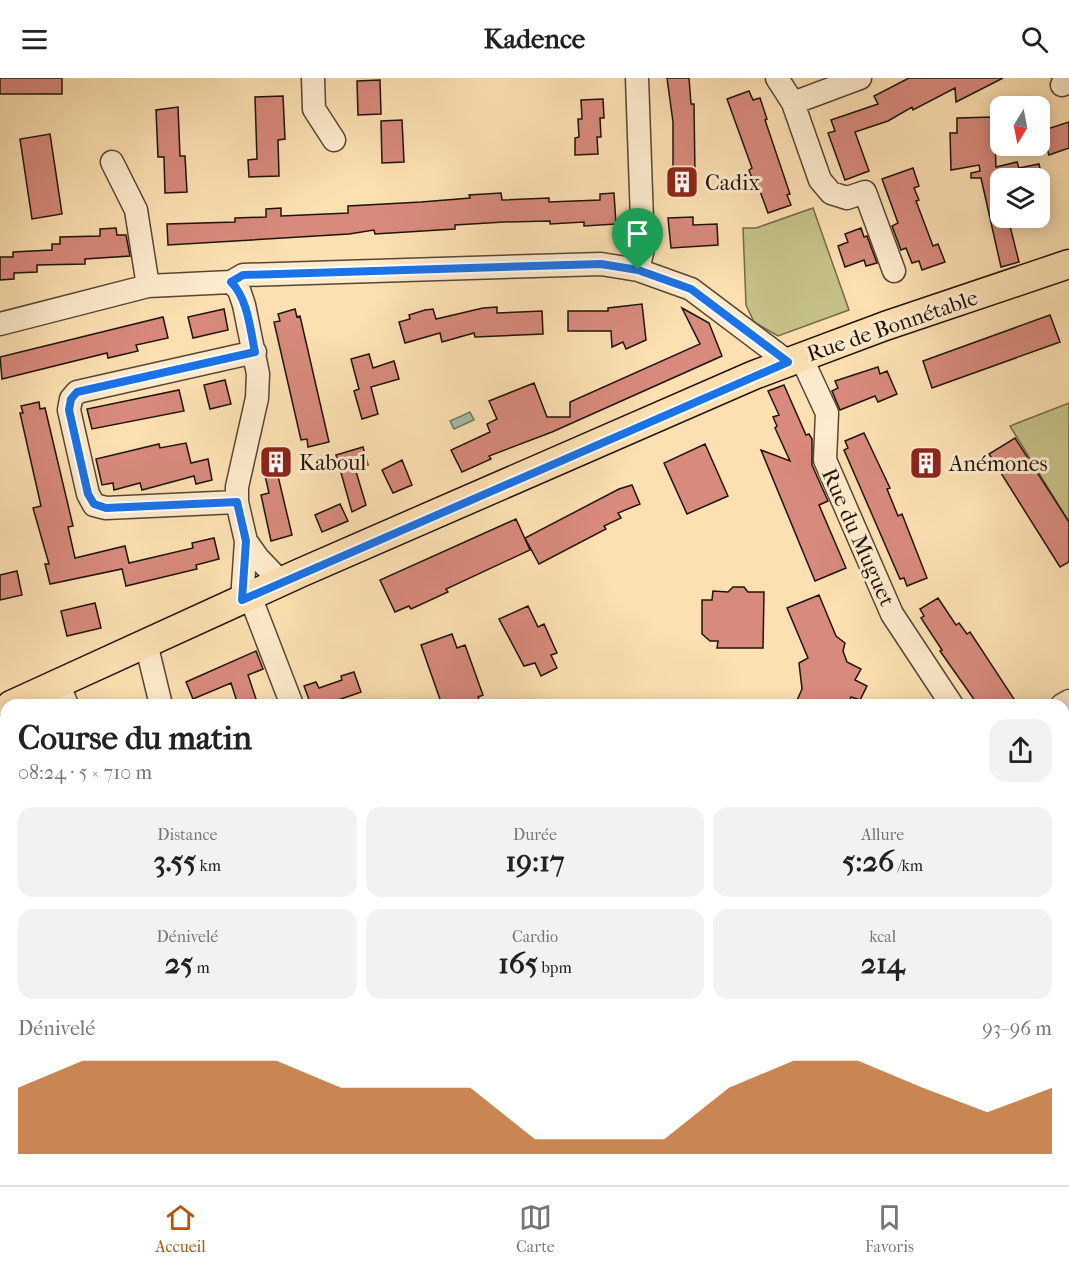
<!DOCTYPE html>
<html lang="fr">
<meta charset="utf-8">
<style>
:root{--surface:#fff;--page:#f2f2f2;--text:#222;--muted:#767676;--line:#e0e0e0;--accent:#b45309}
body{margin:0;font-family:"IM FELL French Canon",serif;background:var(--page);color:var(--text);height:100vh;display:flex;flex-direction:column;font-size:22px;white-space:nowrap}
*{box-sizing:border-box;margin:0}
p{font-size:20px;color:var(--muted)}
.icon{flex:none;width:33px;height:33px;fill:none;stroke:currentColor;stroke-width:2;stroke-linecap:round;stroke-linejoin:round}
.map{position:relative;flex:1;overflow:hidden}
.sheet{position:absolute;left:0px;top:621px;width:1070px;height:486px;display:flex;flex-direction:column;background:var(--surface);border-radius:18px 18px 0 0;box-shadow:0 3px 15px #0003}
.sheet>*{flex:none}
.needle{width:39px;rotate:190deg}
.fabs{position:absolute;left:990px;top:18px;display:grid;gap:12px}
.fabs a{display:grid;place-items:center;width:60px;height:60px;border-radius:12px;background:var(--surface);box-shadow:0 3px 15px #0003;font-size:30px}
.pin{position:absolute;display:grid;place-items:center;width:51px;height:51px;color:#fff;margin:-62px -26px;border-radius:50% 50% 50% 0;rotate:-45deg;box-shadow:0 0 6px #0007}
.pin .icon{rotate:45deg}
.round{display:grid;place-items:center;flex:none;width:63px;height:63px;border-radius:18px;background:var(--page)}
.summary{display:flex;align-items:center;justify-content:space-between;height:102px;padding:0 18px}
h1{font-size:33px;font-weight:700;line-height:45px}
.stats{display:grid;grid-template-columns:repeat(3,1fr);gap:9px;height:102px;padding:6px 18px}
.stats div{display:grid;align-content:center;border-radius:15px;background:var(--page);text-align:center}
.stats b{font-size:30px;font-weight:700}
.stats small{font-size:16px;font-weight:400}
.stats p{font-size:16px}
.chart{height:168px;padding:12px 18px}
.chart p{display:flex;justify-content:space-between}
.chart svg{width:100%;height:108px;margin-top:6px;fill:var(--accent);opacity:.7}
header{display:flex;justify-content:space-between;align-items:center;height:78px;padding:0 18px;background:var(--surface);font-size:27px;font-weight:700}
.menu{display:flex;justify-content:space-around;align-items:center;height:84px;border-top:2px solid var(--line);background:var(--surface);font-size:16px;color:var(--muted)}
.menu a{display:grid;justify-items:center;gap:3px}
.menu .current{color:var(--accent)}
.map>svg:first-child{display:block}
.green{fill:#c5c188;stroke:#726a48;stroke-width:1.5}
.water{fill:#a0bea6;stroke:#6c7a67;stroke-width:1.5}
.building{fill:#d88a7c;stroke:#1f1409;stroke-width:1.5}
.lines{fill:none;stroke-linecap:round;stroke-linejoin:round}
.minor-casing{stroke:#564733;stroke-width:25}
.major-casing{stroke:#1f1409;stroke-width:31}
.minor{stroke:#fdebcd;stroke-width:22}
.major{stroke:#fce0b2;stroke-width:28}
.route-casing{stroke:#fff;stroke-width:12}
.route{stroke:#1a73e8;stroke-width:8}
.labels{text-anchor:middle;stroke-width:6;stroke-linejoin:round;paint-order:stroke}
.poi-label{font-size:22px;fill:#1f1409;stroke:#fdebcd;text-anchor:start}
.street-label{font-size:22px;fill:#1f1409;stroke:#fdebcd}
</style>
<header><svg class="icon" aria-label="menu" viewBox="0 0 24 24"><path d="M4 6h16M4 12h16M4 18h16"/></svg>Kadence<svg class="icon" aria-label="search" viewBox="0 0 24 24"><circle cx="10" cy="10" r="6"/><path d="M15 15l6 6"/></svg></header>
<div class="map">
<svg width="1069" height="1107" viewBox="0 0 1069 1107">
<rect width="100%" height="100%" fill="#fce0b2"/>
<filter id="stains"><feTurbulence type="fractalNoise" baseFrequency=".00333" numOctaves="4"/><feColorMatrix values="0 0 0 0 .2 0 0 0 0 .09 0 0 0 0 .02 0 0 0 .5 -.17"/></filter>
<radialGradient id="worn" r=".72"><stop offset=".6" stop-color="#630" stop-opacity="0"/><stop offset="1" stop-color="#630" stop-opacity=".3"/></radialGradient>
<path class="green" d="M813,130l36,102 -71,26 -24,-14 -8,-17 -3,-77h13z
M1069,325v119l-59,-96z"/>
<path class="water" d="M470,334l4,8 -20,9 -4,-8z"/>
<path class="building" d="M0,0h62v16h-62z
M667,0h22l2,26h3l1,72 -8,2 -14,-1v-55z
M909,0h94l-47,24 -1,-14 -42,22 -1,-3 -24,14 -33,11 14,39 -24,9 -17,-47 7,-2 -4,-11 47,-16 -4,-8z
M380,2l1,34 -23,1 -1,-34z
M749,13l4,9 7,-2 7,21 -2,1 25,74 -3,1 4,10 -23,8 -11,-30 -3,1 -5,-14 3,-2 -25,-69z
M283,18l2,43 -7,1 1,36 -30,1 -1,-17 9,-1 -2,-62z
M603,21l1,19h-4l1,19h-4l1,17 -23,1v-17l4,-1 -1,-18h4l-1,-19z
M178,29l2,49h5l2,36 -22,1 -1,-36h-6l-2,-47z
M994,39l2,50 21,-5 2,6 20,-4 3,14h-42v40h8l11,44 -18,5 -20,-89h-10v-5l9,-2 -1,-6 -28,5 -1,-37h7v-15z
M402,42l2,42 -22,1 -1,-42z
M1069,44v26l-20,7 -8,-24z
M50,56l12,80 -30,5 -12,-80z
M913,90l6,18 -5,2 5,12 -3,1 17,45 5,-2 7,18 -23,8 -3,-9 -7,2 -6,-15 -5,2 -9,-24 6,-3 -16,-44z
M501,115l1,7 47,-2v4l51,-2v-6l14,-1 2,31 -32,2v-4l-34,2v-3l-46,1 -49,3v4l-80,5 -1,-4 -25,4 -181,11 -1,-21 68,-2v-4l31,-1v-8l15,-1v8l67,-3v-7l73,-4 49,-4 -1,-3z
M693,139v8l24,-1 1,21 -47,3 -3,-30z
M116,150l1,7h9l4,21 -45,3v5l-48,1v7l-23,1v6l-14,1v-23h13v-5l39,-2v-6h8v-7l40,-1v-7z
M861,150l3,9 3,-1 10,27 -11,3 -2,-6 -19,7 -7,-21 10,-4 -3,-8z
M642,226l4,36 -20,9 -3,-7 -11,5 -1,-16h-43v-20h40v-3z
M497,229v6l45,-2 1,23 -68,3 -1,-4 -32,9 -2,-9 -35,10 -6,-21 11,-3 -1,-4 16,-5 8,-1 3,10 47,-11z
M682,230l27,15 13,33 -170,76 -63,24 2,3 -29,13 -11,-22 39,-18 -3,-8 10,-5 -8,-18 45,-18 13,34h23v-15l130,-58z
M224,231l4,21 -35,8 -5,-21z
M295,231l2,8 3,-1 29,126 -21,5 -1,-8 -6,1 -27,-118 6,-1 -2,-7z
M1050,237l10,27 -128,46 -9,-27z
M163,239l5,21 -32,7 2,6 -30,7 -1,-5 -105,26 -2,-22z
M369,276l4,14 21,-7 5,18 -28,8 7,27 -16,5 -8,-28 5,-2 -8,-30z
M878,289l2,7 7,-3 10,23 -19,8 -3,-6 -35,14 -8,-19 6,-3 -3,-7z
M225,302l6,24 -21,5 -6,-24z
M784,307l22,50 3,-1 3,5v26l16,36 -9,4 27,63 -31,13 -54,-131 29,11 -15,-33 2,-2 -4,-9 6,-2 -11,-24z
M179,312l5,21 -92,18 -5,-20z
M39,324l1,7 5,-1 28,118 -5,1 7,31 50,-12 4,17 64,-15 -1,-5 22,-5 5,21 -23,6 1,4 -71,17 -4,-17 -72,15 -5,-20h4l-16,-56 8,-2 -21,-93h3l-2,-7z
M864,355l26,55 -3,1 11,27 4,-2 25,64 -20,8 -3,-8 -4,1 -56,-129 4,-2 -3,-7z
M1015,360l54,84v40l-9,5 -71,-113z
M186,365l5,20 17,-4 4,21 -16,4 -2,-8 -52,14 -2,-7 -26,7 -1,-7 -11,2 -6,-26 63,-15 1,4z
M705,366l23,52 -41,18 -23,-51z
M363,369l5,18 -13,3 11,37 -14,7 -16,-57z
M273,377l19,80 -21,6 -10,-46 8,-2 -8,-35z
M402,382l10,25 -19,8 -11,-23z
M632,407l8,19 -22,9 3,5 -17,8 2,3 -67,35 -14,-26 94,-49z
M340,426l8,17 -26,11 -7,-17z
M516,441l14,31 -84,39 2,3 -37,17 -2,-3 -14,6 -15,-32z
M17,493l5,24 -22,5v-25z
M733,509h11l4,5h16l-1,56h-46l1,-7h-8l-8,-7v-34h10l1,-9 15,1z
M819,517l17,41 9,7 -2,8 4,11 14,7 -6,11 12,6 -7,14 -9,-3 -3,8h-53l7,-16 -3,-26 9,-5 -21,-50z
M938,520l18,27 3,-2 8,11 3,-2 48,73h-40l-38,-54 2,-1 -21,-32 3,-2 -4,-7z
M95,525l6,25 -34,8 -6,-25z
M528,528l10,21 6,-3 13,29 -6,2 6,13 -16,8 -6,-13 -11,3 -25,-47z
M452,556l5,14 8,-3 18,50 -5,2 3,8h-39l-21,-60z
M256,573l7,18 -15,6 10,30h-20l-7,-22 -38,16 -7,-17z
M354,594l7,20 -37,13h-13l-7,-19 12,-4 3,6 23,-8 -1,-4z"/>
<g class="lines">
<g class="minor-casing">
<path id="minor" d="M313,0l1,31 20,31
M637,0l6,171 -5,21
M777,0l16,25 27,77 11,13 16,5 18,-6 29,79
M1062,7l7,-3
M793,25l67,-25
M112,84l24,48 12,76
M231,204l8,8 5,15 14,69 -1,24 -20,89v15l9,39 -4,59
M0,246l148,-38 83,-4 12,-7 358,-11 37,6 53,19 97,73
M801,279l26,56 -2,47 67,154 60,91
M237,424l-131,6 -12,-3 -6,-11 -19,-84 2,-11 6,-7 178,-40
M246,463l12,17 23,24
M250,518l42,109
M146,565l15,62
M58,605l9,22
M1062,627l7,-4
M0,674l6,-2
M0,878l6,-1
M437,1107l1,-6"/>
</g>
<g class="major-casing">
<path id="major" d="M11,627l289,-132 454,-198 131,-49 184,-62"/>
</g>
<use href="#minor" class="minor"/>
<use href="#major" class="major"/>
</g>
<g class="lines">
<g class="route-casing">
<path id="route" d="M601,186l37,6 53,19 97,73 -546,238 4,-59 -9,-39 -131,6 -12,-4 -6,-10 -19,-84 2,-11 6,-7 178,-40c-5,-23 -7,-53 -24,-70l12,-7z"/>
</g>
<use href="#route" class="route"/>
</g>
<defs>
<g id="building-square" transform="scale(1.725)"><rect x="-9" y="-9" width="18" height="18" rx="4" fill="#8f2418" stroke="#fdebcd"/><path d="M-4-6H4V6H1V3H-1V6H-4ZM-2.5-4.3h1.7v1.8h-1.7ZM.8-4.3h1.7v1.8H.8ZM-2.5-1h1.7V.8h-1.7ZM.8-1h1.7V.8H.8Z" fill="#fff"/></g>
</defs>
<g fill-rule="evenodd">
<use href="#building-square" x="682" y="104"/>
<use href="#building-square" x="276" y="384"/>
<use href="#building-square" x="926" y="385"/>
</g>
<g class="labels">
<g class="poi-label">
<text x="705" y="112">Cadix</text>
<text x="299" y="392">Kaboul</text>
<text x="949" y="393">Anémones</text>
</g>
<g class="street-label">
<text transform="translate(892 247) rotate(-19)" y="8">Rue de Bonnétable</text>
<text transform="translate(859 459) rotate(66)" y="8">Rue du Muguet</text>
</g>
</g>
<rect width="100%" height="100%" filter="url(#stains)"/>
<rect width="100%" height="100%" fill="url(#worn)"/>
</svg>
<div class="fabs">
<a><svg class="needle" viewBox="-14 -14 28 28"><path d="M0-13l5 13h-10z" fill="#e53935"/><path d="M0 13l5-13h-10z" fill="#767676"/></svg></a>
<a><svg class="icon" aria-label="layers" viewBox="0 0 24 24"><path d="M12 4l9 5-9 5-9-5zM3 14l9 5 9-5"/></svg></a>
</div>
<div class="pin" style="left:638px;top:192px;background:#1e9e55"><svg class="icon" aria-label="arrive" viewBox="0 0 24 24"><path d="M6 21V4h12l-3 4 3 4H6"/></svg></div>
<section class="sheet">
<div class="summary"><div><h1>Course du matin</h1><p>08:24 · 5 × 710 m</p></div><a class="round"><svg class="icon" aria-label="share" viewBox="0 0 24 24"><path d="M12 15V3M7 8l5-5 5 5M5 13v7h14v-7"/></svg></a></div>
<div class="stats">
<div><p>Distance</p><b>3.55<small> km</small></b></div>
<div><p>Durée</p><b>19:17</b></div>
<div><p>Allure</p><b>5:26<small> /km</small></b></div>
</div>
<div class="stats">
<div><p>Dénivelé</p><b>25<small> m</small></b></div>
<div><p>Cardio</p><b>165<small> bpm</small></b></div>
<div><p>kcal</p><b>214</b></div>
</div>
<div class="chart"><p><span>Dénivelé</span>93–96 m</p>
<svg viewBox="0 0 160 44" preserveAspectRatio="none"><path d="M0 44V17L10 6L20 6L30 6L40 6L50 17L60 17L70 17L80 38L90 38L100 38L110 17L120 6L130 6L140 17L150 27L160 17V44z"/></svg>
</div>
</section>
</div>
<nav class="menu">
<a class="current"><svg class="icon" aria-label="home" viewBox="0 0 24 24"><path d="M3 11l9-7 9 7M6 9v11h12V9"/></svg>Accueil</a>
<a><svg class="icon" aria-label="map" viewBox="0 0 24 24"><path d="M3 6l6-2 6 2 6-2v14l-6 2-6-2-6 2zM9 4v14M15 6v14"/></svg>Carte</a>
<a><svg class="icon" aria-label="saved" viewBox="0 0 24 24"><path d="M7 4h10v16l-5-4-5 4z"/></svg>Favoris</a>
</nav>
